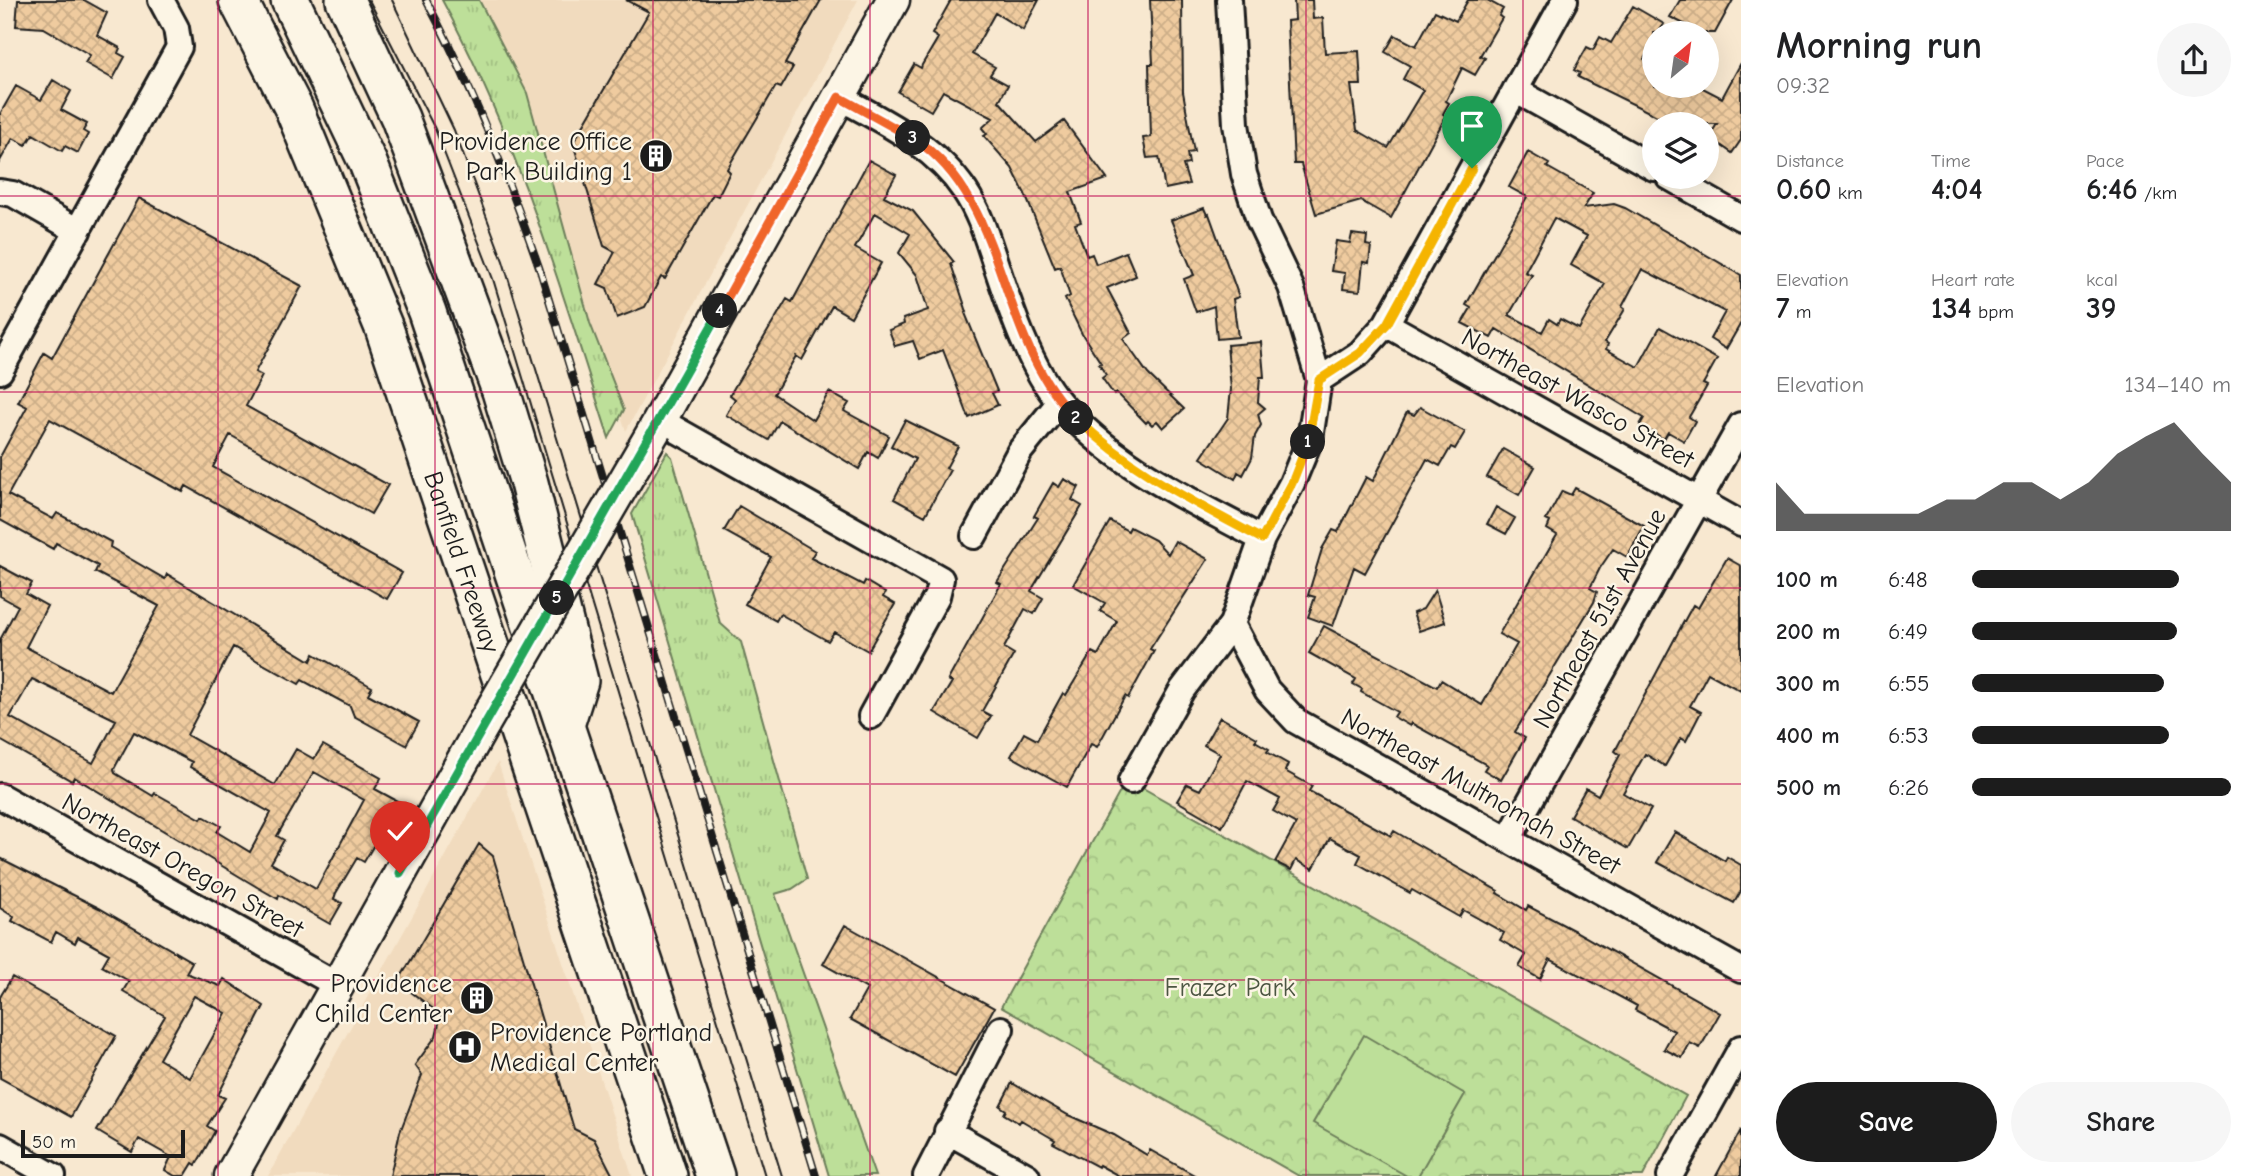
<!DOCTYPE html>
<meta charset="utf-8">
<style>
:root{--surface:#fff;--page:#f6f6f6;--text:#202124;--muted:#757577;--accent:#1c1c1c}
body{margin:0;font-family:"Comic Neue",sans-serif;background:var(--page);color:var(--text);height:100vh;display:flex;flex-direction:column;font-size:26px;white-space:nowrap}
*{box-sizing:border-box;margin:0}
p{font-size:23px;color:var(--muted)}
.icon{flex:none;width:38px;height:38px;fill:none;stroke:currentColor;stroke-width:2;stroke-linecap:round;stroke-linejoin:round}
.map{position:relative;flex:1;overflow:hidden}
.sheet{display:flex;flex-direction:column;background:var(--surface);width:525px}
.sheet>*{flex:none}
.needle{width:46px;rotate:29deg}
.controls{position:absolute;left:1642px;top:21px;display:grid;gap:14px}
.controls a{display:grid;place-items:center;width:77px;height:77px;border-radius:50%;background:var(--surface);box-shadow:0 7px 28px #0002;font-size:35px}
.scale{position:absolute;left:21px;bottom:18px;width:164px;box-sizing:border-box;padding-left:7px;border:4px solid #1c1c1c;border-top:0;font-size:19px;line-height:24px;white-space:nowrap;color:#1c1c1c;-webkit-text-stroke:5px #fcf5e5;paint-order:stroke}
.pin{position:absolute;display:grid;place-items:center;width:60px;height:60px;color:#fff;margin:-72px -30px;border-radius:50% 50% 50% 0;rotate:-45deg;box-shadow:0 0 7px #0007}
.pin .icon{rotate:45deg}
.km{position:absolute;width:35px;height:35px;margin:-18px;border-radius:50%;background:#222;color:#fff;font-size:19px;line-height:35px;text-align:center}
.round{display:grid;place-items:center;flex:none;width:74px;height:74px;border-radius:37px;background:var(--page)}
.summary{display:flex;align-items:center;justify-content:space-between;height:119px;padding:0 35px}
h1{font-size:38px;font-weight:600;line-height:52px}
.metrics{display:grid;grid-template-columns:repeat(3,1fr);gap:10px;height:119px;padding:7px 35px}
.metrics div{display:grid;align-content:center}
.metrics b{font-size:30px;font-weight:600}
.metrics small{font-size:19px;font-weight:400}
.metrics p{font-size:19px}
.chart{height:196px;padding:14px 35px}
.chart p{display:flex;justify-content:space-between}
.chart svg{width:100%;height:126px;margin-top:7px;fill:var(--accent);opacity:.7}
.button{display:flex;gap:14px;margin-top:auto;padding:14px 35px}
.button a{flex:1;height:80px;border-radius:42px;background:var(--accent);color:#fff;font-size:28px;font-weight:600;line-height:80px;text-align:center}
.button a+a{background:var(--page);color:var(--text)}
ul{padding:0 35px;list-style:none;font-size:23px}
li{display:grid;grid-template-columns:112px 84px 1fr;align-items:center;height:52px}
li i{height:18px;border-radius:9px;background:var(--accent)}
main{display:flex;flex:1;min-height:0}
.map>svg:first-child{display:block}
.built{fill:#f1dbbe}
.grass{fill:url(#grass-tufts);stroke:#6c7e5a;stroke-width:2}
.park{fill:url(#park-crowns);stroke:#6c7e5a;stroke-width:2}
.garden{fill:#bddf99;stroke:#6c7e5a;stroke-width:2}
.building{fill:url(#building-cross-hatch);stroke:#1c1c1c;stroke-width:2;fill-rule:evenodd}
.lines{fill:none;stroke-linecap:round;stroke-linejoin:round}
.minor-casing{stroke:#1c1c1c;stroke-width:30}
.major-casing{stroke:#1c1c1c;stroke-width:37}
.highway-casing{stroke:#1c1c1c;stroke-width:42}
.minor{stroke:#fcf5e5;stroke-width:24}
.major{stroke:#fcf5e5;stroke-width:32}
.highway{stroke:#fcf5e5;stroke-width:37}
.tram{stroke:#1c1c1c;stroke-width:2}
.rail-casing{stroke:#1c1c1c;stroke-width:8}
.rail{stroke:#fcf5e5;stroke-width:5;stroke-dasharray:16;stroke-linecap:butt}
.major-bridge-casing{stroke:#1c1c1c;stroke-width:37;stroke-linecap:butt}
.major-bridge{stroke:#fcf5e5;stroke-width:32}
.split-1-casing{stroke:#fff;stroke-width:14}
.split-2-casing{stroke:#fff;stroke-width:14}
.split-3-casing{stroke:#fff;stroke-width:14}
.split-4-casing{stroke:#fff;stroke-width:14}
.split-5-casing{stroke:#fff;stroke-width:14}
.split-6-casing{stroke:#fff;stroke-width:14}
.split-1{stroke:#f5b400;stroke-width:9}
.split-2{stroke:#f5b400;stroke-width:9}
.split-3{stroke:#f0652b;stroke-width:9}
.split-4{stroke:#f0652b;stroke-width:9}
.split-5{stroke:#22a559;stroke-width:9}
.split-6{stroke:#22a559;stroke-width:9}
.grid{fill:none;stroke:#c2185b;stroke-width:2;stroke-opacity:0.55}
.labels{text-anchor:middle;stroke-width:5;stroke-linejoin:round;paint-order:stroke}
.poi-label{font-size:26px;fill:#1c1c1c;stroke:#fcf5e5;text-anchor:end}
.street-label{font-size:26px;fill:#1c1c1c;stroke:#fcf5e5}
.park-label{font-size:26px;fill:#4c5642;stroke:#fcf5e5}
</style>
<main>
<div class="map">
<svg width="1741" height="1176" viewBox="0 0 1741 1176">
<defs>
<pattern id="grass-tufts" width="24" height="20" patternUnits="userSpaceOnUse" patternTransform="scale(1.75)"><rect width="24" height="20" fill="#bddf99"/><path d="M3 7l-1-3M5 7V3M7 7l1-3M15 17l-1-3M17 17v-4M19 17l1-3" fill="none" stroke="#a2bf83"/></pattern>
<pattern id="park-crowns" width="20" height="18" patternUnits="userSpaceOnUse" patternTransform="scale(1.75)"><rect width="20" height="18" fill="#bddf99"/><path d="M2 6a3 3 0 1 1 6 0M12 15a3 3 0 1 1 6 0" fill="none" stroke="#a2bf83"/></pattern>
<pattern id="building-cross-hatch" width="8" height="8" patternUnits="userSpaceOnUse" patternTransform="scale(1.75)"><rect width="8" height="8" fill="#efcb9f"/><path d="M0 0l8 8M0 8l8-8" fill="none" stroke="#ccae88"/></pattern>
</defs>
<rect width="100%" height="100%" fill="#f8e8d0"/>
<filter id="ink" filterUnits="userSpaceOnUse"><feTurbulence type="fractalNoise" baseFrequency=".0143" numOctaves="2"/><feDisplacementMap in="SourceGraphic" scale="14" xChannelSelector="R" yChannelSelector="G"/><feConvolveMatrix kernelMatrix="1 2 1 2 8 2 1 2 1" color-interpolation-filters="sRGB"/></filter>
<g filter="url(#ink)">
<path class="built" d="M468,0h390l-232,431 -108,-329z
M498,762l134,414h-364z"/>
<path class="grass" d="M442,0h37l48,93 63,230 34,87 -15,28c-48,-149 -92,-300 -167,-438z
M667,452l5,5 48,166 21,19 66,237 -15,10 -17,5 100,282h-46l-197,-662z"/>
<path class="park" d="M1127,779l559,317 -43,80h-344l-298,-169z"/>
<path class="garden" d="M1364,1035l101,59 -47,82h-11l-94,-53z"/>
<path class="building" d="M18,0h66l23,13 -10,22 23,13 -2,5 7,4 -12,22 -28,-16 5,-8 -46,-27 -28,-2z
M626,0h195l-36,64 8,3 -12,21 -5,-2 -49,83 3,3 -12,24 -5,-2 -48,85 -4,-2 -16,30 -28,11 -10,-30 -9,-4 17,-32 -11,-6 -31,-103 76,-131z
M951,0h88l-16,30 -28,-17 -23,41 23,13 -5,8 18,10 -9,16 37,41 28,-21 43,58 -37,13 11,30 -6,2 12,32 5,-2 4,10 30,-12 10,24 -29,12 24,45 -8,6 25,35 36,35 -21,19 -6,-7 -5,4 -4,-4 -2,2 -29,-30 -3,2 -12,-17 4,-3 -7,-11 2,-1 -19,-29 -17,-35 5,-3 -10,-30 -5,2 -30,-74 -13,-26 -28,-32 3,-2 -5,-6 11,-10 -50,-27 -12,20 -33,-19 16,-28 7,4 1,-3 16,-27 -6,-4z
M1150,0h32l1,92 11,60 -7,1 2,11 -6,1 6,19 -24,5 -6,-32 -12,1 -4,-20 8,-1 -2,-73h4z
M1294,0h18l1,19 10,-1 2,35 34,-2 2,34h-10l6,45 31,18 35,-58 -20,-11 7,-13 -25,-14 10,-17 21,11 19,-35 21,10 12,-21h19l16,9 -4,7 3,2 -22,38 5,2 -10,17 -13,-7 -16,33 3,2 -6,11 3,2 -55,102 -30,-17 -45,13 -15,-50h-7l-7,-143 8,-1z
M1680,0h53l-18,33h-13l-32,-16z
M1633,6l31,18 -6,9h-4v9l-10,17 10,6v21h45l23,12 19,-35v77l-9,13 -23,-16 8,-13h-44l-95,-47 2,-4 -6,-3 13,-23 6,3 7,-13 11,6z
M53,80l18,11 -10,19 26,14 -4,7 5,3 -10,19 -13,-7 -3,5 -29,-17 -7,11 -13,-7 -13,23v-47l16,-28 25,14z
M1528,152l21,12 -2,3 46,26 -9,15 30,-4 11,4 116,67v48l-15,26 -16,-10 15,-27 -83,-43 -20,38 3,2 -20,33 3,2 -2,5 32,18 22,-40 57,32 -14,25 4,2 -18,31 6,4 -11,20 -16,-9 -4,7 -24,-14 4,-7 -148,-89 -5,9 -29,-15 9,-15 -5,-3 61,-108 -18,-10zM1554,218l33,18 -16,29 34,19 -26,45 -19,-10 -3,5 -8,-5 -7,13 -33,-17 23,-40 -7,-3z
M869,160l27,15 -12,21 29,15 41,51 -3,2 16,48 -2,1 32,78 -5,2 6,12 -29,13 -26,-68 -23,9 -7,-18 -18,5 -6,-16 15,-6 -1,-5 25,-9 -11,-35 -18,-22 11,-19 -35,-21 -20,35 26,15 -30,54 -19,-11 -30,54 -6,-4 -22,38 39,26 16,-28 20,11 -5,8 45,25 -11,22 -10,-6 -9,17 -79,-48 -11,19 -43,-25 9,-16 -5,-4 5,-9 52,-87 5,3z
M139,198l163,88 -47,86 7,4 -16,30 142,79 -17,29 -141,-79 -17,32 189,106 -15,26 -201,-113 -3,6 -133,-73 -42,76 45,24 4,-6 54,29 -1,5 55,32 2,-5 144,87 3,-7 58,33 -4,7 51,28 -13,23 -52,-29 -4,-10 -48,-26 -3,4 -66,-37 -46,88 88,50 21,-36 18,10 9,-14 58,33 -6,11 24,13 -35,60 -7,-4 -21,35 -2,6 8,4 -12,21 -51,-29 -1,4 -21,-12 -183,-110 -2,4 -72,-41v-100l18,-34 -18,-10v-30l32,17 -6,11 21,12 -21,41 85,45 48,-86 -64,-34 3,-6 -42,-23 -3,6 -53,-29v-63l27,-50 -9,-5 26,-49 8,5zM32,679l84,41 -23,43 -83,-46zM134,732l58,30 -2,5 81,46 -21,39 -33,-20 4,-6 -18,-10 -2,3 -46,-26 -2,3 -38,-23 -1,-4zM314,772l50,28 -48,89 -45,-26 13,-23 -7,-4z
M1204,208l3,7 2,-1 30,83 -6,2 5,38 -21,2 -3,-33 -18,6 -12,-33 10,-4 -23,-55z
M1352,234l15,2 -1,9 5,1 -2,17 -6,-1 -3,29 -17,-2 2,-16 -14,-2 5,-30 14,2z
M1261,342l3,35h-4l-2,25 7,6 -7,6 3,11 -6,11 -3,22 -9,17 -5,-3 -3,7 -34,-21 27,-40 3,-29 -4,-44z
M1420,407l45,25 -10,17 -4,-2 -11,19 -13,-7 -62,114 -11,-6 -21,59 -25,-9 7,-20 -7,-2 14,-46 11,-19 5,2 28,-55 7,4 34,-69 7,3z
M905,420l53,26 -12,22 4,2 -25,46 -31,-17 21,-40 -24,-13z
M1503,449l32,18 -16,28 -32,-18z
M1064,479l15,8 -7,13 10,6 -51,85 12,7 -9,16 -9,-5 -21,39 10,6 -32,57 9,5 -13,22 -44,-26 18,-30 -4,-2 53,-96 -4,-2 41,-64 -4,-2 19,-33 6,4z
M1575,488l69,38 -17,31 -14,-8 -13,19 -10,20 7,4 -3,10 -79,130 10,6 -24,42 -17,-10 3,-5 -76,-42 -1,3 -16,-9 3,-5 -36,-20 1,-3 -9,-5 3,-5 -47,-26 15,-27 113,61 4,-7 41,25 35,-61 -18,-10 58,-99 -10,-6 3,-7 -4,-2 16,-29 9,4z
M739,506l76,45 -4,7 52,27 2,-4 20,12 -2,4 12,7 -27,47 -34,-19 -6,9 -48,-27 -4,7 -31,-17 26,-47 -47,-26z
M1496,507l19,11 -9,16 -19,-10z
M1110,521l18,10 2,-4 25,13 13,14 7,-13 33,18 -58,90 4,2 -26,47 -3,-2 -28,51 -6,-3 -24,43 -56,-31 13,-23 13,7 26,-47 3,2 26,-43 6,3 19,-34 -17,-10 5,-8 -32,-18z
M1727,558l14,8v125l-33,-18 -18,33 11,6 -15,29 -5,-3 -16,28 -20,-12 -22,39 28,16 -23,40 -58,-33 16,-28 12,7 22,-40 -5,-4 67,-126 11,-20 5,3z
M1435,590l10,32 -26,9 -6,-18 10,-4z
M1220,717l37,21 -2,3 14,8 -2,3 21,12 -3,7 27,15 -3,5 82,45 3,-5 104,60 -1,2 29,17 2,-4 47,25 145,82 -20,35 -10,-5 -8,15 -18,-9 10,-18 -39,-21 2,-4 -87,-47 -10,20 -21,-12 7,-12 -26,-15 4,-7 -41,-23 -4,7 -47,-27 -2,3 -53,-30 4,-8 -31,-17 -17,31 -17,-9 -5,10 -16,-8 21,-38 -23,-13 7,-12 -33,-18 -25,46 -45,-26 10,-17 13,6 20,-36 -16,-9z
M1675,832l50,29 2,-4 14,8v26l-7,12 -77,-41z
M479,844l14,12 81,273 20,10 19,37h-223l10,-44 22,-57 -7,-10 21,-29 5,-21 -43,-33z
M0,858l99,50 93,54 -6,11 34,13 4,-7 40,27 -46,89 7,3 -18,28 8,5 -19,34 -3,-2 -8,13h-10l-10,-6 6,-13 -32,-18 -7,13 -35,-21 68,-115 -42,-25 6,-10 -27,-15 7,-12 -31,-17 -3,6 -19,-11 -5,10 -39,-21 2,-4 -14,-9zM194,996l32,17 -36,65 -31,-19z
M845,925l149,83 -39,69 -105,-58 17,-30 -44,-25z
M12,977l104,59 -45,81 -71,-39v-81z
M1012,1083l56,32 46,20 33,20 3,-5 46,26h-77l-20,-11 -1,2 -45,-24 2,-3 -34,-20 -2,3 -15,-9 2,-4 -6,-4z
M1741,1130v46h-25z"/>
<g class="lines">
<g class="minor-casing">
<path id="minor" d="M1229,0l7,124 8,50 15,46 32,67 28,93
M1515,90l139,78
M839,97c47,26 95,48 126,94 14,21 21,44 29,68 15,45 35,108 66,144 54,63 131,97 202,136
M1669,177l72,41
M0,192l13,2 65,37
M1386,324l355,200
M0,371l179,-324 -3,-19 -15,-28
M659,420l282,159 -4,17 -66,120
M974,536l46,-85 39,-48
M1232,624l35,66 29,31 445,249
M1131,781l51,-91 50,-66 30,-85 30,-56 18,-44 9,-59 41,-27 26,-29 179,-324
M0,796l337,189
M1508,840l233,-415
M947,1131l80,45
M0,1146l53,30
M926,1176l75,-147
M1670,1176l71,-128"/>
</g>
<g class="major-casing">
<path id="major" d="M655,429l238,-429
M231,1176l253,-453"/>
</g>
<g class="highway-casing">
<g id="highway">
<path id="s1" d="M238,0l56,109 90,219 284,848"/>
<path d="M290,0l78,163 59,149 288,864"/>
<path d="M345,0l55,118 101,273 28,92 50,198 -14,44"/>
</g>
</g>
<use href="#minor" class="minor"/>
<use href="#major" class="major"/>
<use href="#highway" class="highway"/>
<path class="tram" d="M369,0l66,129 58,150 272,897
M392,0l62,130 49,131 279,915"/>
<g class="rail-casing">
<path id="rail" d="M426,0c46,86 81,175 113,267l277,909"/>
</g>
<use href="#rail" class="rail"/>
<g class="major-bridge-casing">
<path id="major-bridge" d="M484,723l171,-294"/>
</g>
<use href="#major-bridge" class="major-bridge"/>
</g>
</g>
<g class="lines" filter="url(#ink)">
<g class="split-1-casing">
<path id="split-1" d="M1308,442l11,-62 41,-27 27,-29 85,-156"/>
</g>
<g class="split-2-casing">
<path id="split-2" d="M1076,418c55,53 119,85 186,121l30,-56 16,-41"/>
</g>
<g class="split-3-casing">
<path id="split-3" d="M913,138c98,63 82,203 163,280"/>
</g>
<g class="split-4-casing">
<path id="split-4" d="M720,311l119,-214 74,41"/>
</g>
<g class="split-5-casing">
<path id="split-5" d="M557,598l163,-287"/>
</g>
<g class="split-6-casing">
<path id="split-6" d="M400,873l157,-275"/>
</g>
<use href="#split-1" class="split-1"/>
<use href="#split-2" class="split-2"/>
<use href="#split-3" class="split-3"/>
<use href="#split-4" class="split-4"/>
<use href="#split-5" class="split-5"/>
<use href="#split-6" class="split-6"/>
</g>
<path class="grid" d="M218,0v1176M435,0v1176M653,0v1176M870,0v1176M1088,0v1176M1306,0v1176M1523,0v1176M0,196h1741M0,392h1741M0,588h1741M0,784h1741M0,980h1741"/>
<defs>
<g id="building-disc" transform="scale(1.75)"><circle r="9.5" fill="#1c1c1c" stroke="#fcf5e5"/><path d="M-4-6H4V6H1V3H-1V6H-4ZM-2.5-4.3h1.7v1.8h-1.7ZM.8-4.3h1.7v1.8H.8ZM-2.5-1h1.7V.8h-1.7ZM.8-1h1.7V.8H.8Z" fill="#fff"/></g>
<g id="hospital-disc" transform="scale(1.75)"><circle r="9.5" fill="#1c1c1c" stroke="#fcf5e5"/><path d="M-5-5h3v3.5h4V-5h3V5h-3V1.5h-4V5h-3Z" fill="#fff"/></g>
</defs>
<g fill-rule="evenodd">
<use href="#building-disc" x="656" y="156"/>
<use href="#building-disc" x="477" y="998"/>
<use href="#hospital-disc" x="465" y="1047"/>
</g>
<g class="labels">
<g class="poi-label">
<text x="632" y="150">Providence Office<tspan x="632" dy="30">Park Building 1</tspan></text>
<text x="452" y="992">Providence<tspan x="452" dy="30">Child Center</tspan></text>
<text x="490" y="1041" text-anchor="start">Providence Portland<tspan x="490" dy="30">Medical Center</tspan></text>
</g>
<g class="street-label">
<text transform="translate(1578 398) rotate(29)" y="9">Northeast Wasco Street</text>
<text dy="9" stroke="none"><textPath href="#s1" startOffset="606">Banfield Freeway</textPath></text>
<text transform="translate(1599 618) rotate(-61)" y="9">Northeast 51st Avenue</text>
<text transform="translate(1481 791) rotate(29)" y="9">Northeast Multnomah Street</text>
<text transform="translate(183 865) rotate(29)" y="9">Northeast Oregon Street</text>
</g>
<g class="park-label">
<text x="1230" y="996">Frazer Park</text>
</g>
</g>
</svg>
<div class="controls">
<a><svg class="needle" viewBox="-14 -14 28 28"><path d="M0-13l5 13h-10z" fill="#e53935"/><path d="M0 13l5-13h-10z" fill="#757577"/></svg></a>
<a><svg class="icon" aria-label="layers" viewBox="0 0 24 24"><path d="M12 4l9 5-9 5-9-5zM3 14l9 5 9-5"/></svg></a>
</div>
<div class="scale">50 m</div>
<div class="pin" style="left:1472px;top:168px;background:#1e9e55"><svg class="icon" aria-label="arrive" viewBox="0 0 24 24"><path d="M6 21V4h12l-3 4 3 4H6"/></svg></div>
<div class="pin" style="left:400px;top:873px;background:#d93025"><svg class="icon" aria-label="check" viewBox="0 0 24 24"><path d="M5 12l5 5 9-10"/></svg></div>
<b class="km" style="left:1308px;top:442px">1</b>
<b class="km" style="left:1076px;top:418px">2</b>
<b class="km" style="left:913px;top:138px">3</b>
<b class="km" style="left:720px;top:311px">4</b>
<b class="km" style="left:557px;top:598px">5</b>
</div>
<section class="sheet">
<div class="summary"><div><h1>Morning run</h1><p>09:32</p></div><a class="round"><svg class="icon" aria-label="share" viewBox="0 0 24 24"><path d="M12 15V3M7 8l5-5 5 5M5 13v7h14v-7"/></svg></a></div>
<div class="metrics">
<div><p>Distance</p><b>0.60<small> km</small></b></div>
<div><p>Time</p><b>4:04</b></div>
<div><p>Pace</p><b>6:46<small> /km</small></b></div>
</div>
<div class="metrics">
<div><p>Elevation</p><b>7<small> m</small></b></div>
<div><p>Heart rate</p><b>134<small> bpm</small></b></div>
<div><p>kcal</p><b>39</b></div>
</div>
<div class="chart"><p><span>Elevation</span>134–140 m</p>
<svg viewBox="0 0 160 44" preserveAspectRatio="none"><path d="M0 44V27L10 38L20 38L30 38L40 38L50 38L60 33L70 33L80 27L90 27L100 33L110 27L120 17L130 11L140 6L150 17L160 27V44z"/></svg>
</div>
<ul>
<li><b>100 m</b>6:48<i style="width:80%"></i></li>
<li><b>200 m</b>6:49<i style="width:79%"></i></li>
<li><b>300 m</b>6:55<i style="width:74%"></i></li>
<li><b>400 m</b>6:53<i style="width:76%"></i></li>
<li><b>500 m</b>6:26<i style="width:100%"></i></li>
</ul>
<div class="button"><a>Save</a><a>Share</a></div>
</section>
</main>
